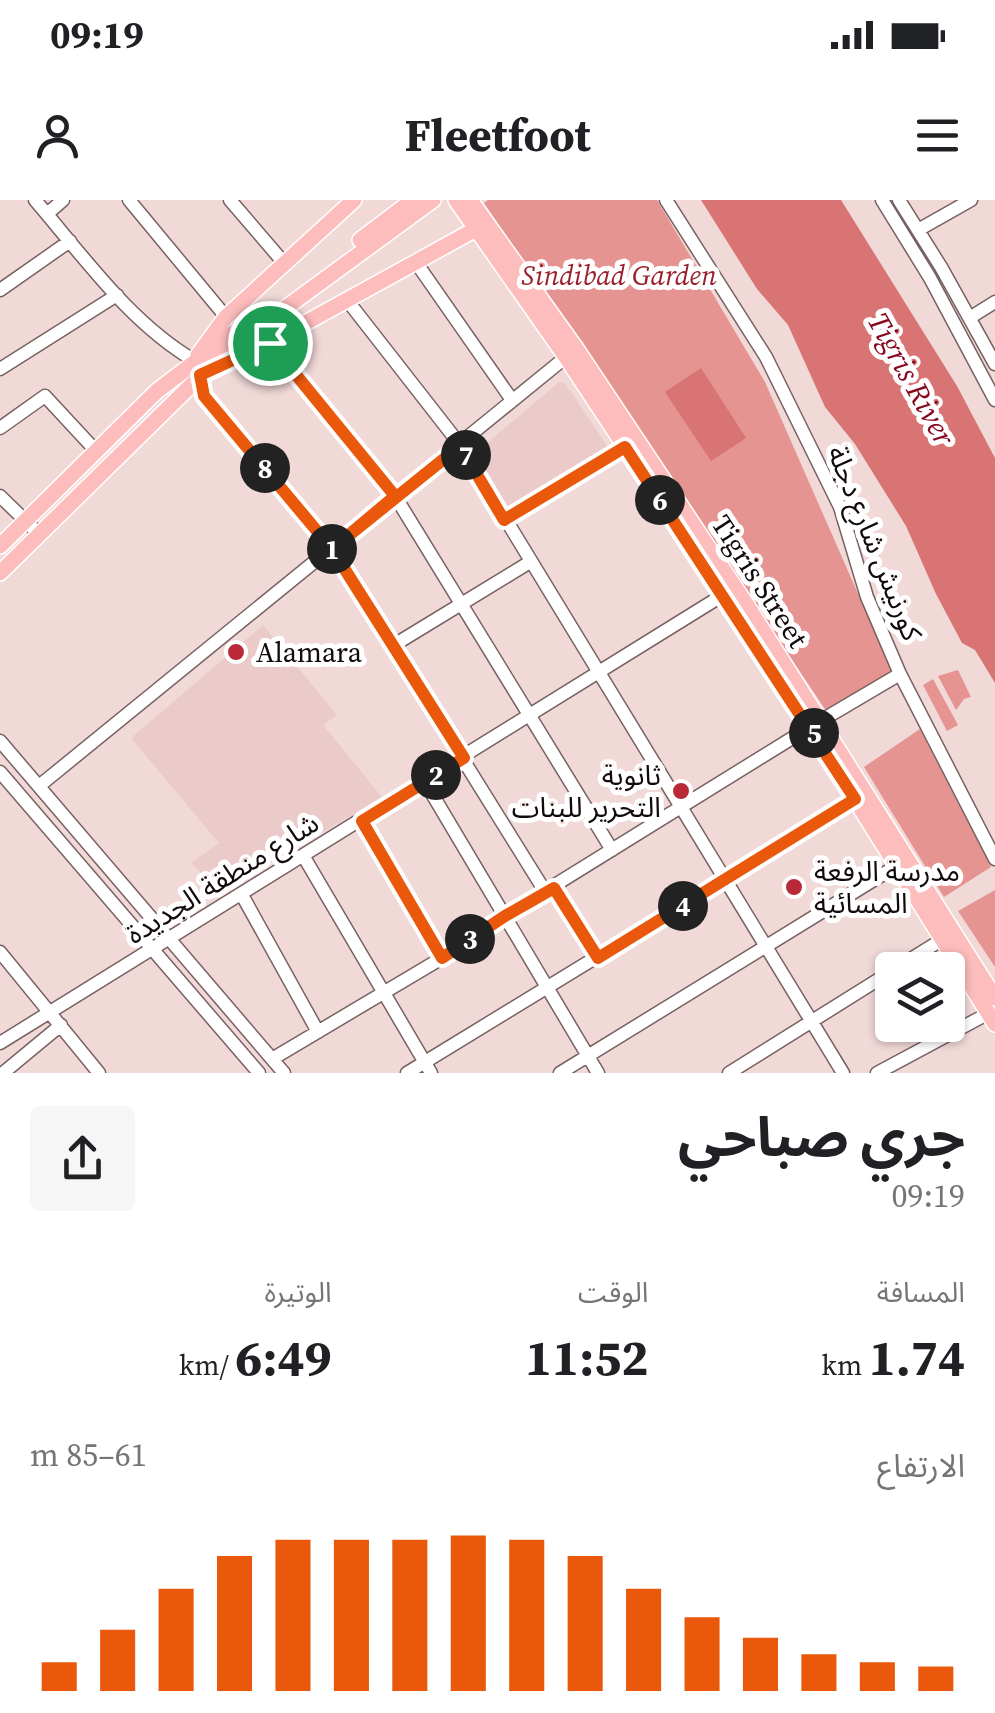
<!DOCTYPE html>
<html lang="ar">
<meta charset="utf-8">
<style>
:root{--surface:#fff;--page:#f6f6f6;--text:#202124;--muted:#757577;--accent:#ea580c}
body{margin:0;font-family:"Source Serif 4","Noto Sans Arabic",serif;background:var(--page);color:var(--text);direction:rtl;height:100vh;display:flex;flex-direction:column;font-size:38px;white-space:nowrap}
*{box-sizing:border-box;margin:0}
p{font-size:32px;color:var(--muted)}
.icon{flex:none;width:55px;height:55px;fill:none;stroke:currentColor;stroke-width:2;stroke-linecap:round;stroke-linejoin:round}
.map{position:relative;height:873px;overflow:hidden;direction:ltr}
.side{display:flex;flex-direction:column;background:var(--surface);flex:1}
.side>*{flex:none}
.buttons{position:absolute;left:875px;top:752px;display:grid;gap:20px}
.buttons a{display:grid;place-items:center;width:90px;height:90px;border-radius:10px;background:var(--surface);box-shadow:0 2px 8px #0004;font-size:50px}
.pin{position:absolute;display:grid;place-items:center;width:85px;height:85px;color:#fff;margin:-42px;border:5px solid #fff;border-radius:50%;box-shadow:0 2px 10px #0007}
.km{position:absolute;width:50px;height:50px;margin:-25px;border-radius:50%;background:#222;color:#fff;font-size:28px;line-height:50px;text-align:center}
.round{display:grid;place-items:center;flex:none;width:105px;height:105px;border-radius:10px;background:var(--page)}
.summary{display:flex;align-items:center;justify-content:space-between;height:170px;padding:0 30px}
h1{font-size:55px;font-weight:700;line-height:75px}
.figures{display:grid;grid-template-columns:repeat(3,1fr);gap:15px;height:170px;padding:10px 30px}
.figures div{display:grid;align-content:center}
.figures b{font-size:50px;font-weight:700}
.figures small{font-size:28px;font-weight:400}
.figures p{font-size:28px}
.chart{height:280px;padding:20px 30px}
.chart p{display:flex;justify-content:space-between}
.chart svg{width:100%;height:180px;margin-top:10px;stroke:var(--accent);stroke-width:6}
.status{display:flex;justify-content:space-between;align-items:center;height:70px;padding:0 50px;background:var(--surface);direction:ltr}
.status svg{height:28px;fill:currentColor}
header{display:flex;justify-content:space-between;align-items:center;height:130px;padding:0 30px;background:var(--surface);font-size:45px;font-weight:700}
.map>svg:first-child{display:block}
.built{fill:#ebcbc9}
.green{fill:#e69492}
.water{fill:#d87574}
.lines{fill:none;stroke-linecap:round;stroke-linejoin:round}
.minor-casing{stroke:#776261;stroke-width:15}
.major-casing{stroke:#fff;stroke-width:18}
.minor{stroke:#fff;stroke-width:12}
.major{stroke:#fcbdbc;stroke-width:15}
.route-casing{stroke:#fff;stroke-width:20}
.route{stroke:#ea580c;stroke-width:12}
.poi-dot{fill:#ba2937;stroke:#fff;stroke-width:4}
.labels{text-anchor:middle;stroke-width:10;stroke-linejoin:round;paint-order:stroke}
.park-label{font-size:28px;font-style:italic;fill:#99212d;stroke:#fff}
.street-label{font-size:28px;fill:#110a0a;stroke:#fff}
.poi-label{font-size:28px;fill:#110a0a;stroke:#fff;text-anchor:start}
.water-label{font-size:30px;font-style:italic;fill:#87071e;stroke:#fff}
</style>
<div class="status"><b>09:19</b><svg viewBox="0 0 49 12"><path d="M0 12V9h3v3zM5 12V6h3v6zM10 12V3h3v9zM15 12V0h3v12zM26 1h20v11H26zM47 4h2v5h-2z"/></svg></div>
<header><svg class="icon" aria-label="menu" viewBox="0 0 24 24"><path d="M4 6h16M4 12h16M4 18h16"/></svg>Fleetfoot<svg class="icon" aria-label="person" viewBox="0 0 24 24"><circle cx="12" cy="8" r="4"/><path d="M4 21q1-7 8-7t8 7"/></svg></header>
<div class="map">
<svg width="995" height="873" viewBox="0 0 995 873">
<rect width="100%" height="100%" fill="#f1d9d8"/>
<path class="built" d="M559,182l6,1 43,64 -100,66 -34,-59z
M263,425l74,90 -14,10 59,72 -161,96 -30,-30 28,-20 -88,-105z"/>
<path class="green" d="M488,0h169l108,182 127,289 -65,41 -343,-509z
M958,470l13,27 -7,2 -8,11 -18,-34z
M933,479l25,46 -11,6 -24,-46z
M920,529l71,138 -47,30 -80,-130z
M995,690v77l-37,-56z"/>
<path class="water" d="M701,0h140l116,186 38,72v225l-20,-33 -13,-7 -26,-49 -30,-68 -51,-82 -30,-37 -37,-82 -31,-36z
M701,168l45,70 -35,23 -46,-69z"/>
<g class="lines">
<g class="minor-casing">
<path id="minor" d="M35,0c49,57 95,123 160,161
M129,0l97,117
M230,0l54,63
M666,0l100,157 74,150 27,90 33,77 95,185
M882,0l48,78 65,122
M899,0l42,67 54,97
M47,14l16,-14
M918,30l53,-30
M415,61l97,139
M0,90l70,-49
M347,100l114,146 382,627
M971,117l24,-15
M269,143l126,153 217,354
M0,169l117,-74
M200,175l4,21 128,153 214,344
M0,228l45,-32 51,55
M0,296l40,39
M504,320l121,-73
M394,445l136,-83
M822,520l78,-46
M0,541l284,332
M0,572l259,301
M425,582l173,291
M39,586l527,-429
M362,621l80,137
M304,657l127,216
M554,687l44,71
M242,695l76,137
M0,752l99,121
M893,770l50,-31
M0,843l723,-448
M272,859l170,-101 63,-42 305,-189
M3,873l58,-48
M407,873l448,-274
M560,873l338,-208
M729,873l163,-102
M877,873l112,-60"/>
</g>
<g class="major-casing">
<path id="major" d="M456,0l110,157 244,370 185,297
M470,0l105,147 173,260 247,391
M360,40l53,-40
M198,155l28,-38 128,-117
M208,173l61,-30 207,-114
M0,346l157,-155 76,-58
M0,373l224,-220 209,-153"/>
</g>
<use href="#minor" class="minor"/>
<use href="#major" class="major"/>
</g>
<g class="lines">
<g class="route-casing">
<path id="route" d="M270,143l125,153 -63,53 132,209 -102,63 80,137 63,-42 49,-28 44,70 257,-159 -230,-352 -121,73 -44,-74 -128,103 -128,-153 -4,-21 70,-32"/>
</g>
<use href="#route" class="route"/>
</g>
<g class="poi-dot">
<circle cx="236" cy="452" r="10"/>
<circle cx="681" cy="591" r="10"/>
<circle cx="794" cy="687" r="10"/>
</g>
<g class="labels">
<g class="park-label">
<text x="619" y="85">Sindibad Garden</text>
</g>
<g class="street-label">
<text transform="translate(875 343) rotate(68)" y="10">كورنيش شارع دجلة</text>
<text transform="translate(760 381) rotate(57)" y="10">Tigris Street</text>
<text transform="translate(222 678) rotate(-32)" y="10">شارع منطقة الجديدة</text>
</g>
<g class="poi-label">
<text x="256" y="462">Alamara</text>
<text x="661" y="585" text-anchor="end">ثانوية<tspan x="661" dy="32">التحرير للبنات</tspan></text>
<text x="814" y="681">مدرسة الرفعة<tspan x="814" dy="32">المسائية</tspan></text>
</g>
<g class="water-label">
<text transform="translate(911 179) rotate(61)" y="10">Tigris River</text>
</g>
</g>
</svg>
<div class="buttons">
<a><svg class="icon" aria-label="layers" viewBox="0 0 24 24"><path d="M12 4l9 5-9 5-9-5zM3 14l9 5 9-5"/></svg></a>
</div>
<div class="pin" style="left:270px;top:143px;background:#1e9e55"><svg class="icon" aria-label="arrive" viewBox="0 0 24 24"><path d="M6 21V4h12l-3 4 3 4H6"/></svg></div>
<b class="km" style="left:332px;top:349px">1</b>
<b class="km" style="left:436px;top:575px">2</b>
<b class="km" style="left:470px;top:739px">3</b>
<b class="km" style="left:683px;top:706px">4</b>
<b class="km" style="left:814px;top:533px">5</b>
<b class="km" style="left:660px;top:300px">6</b>
<b class="km" style="left:466px;top:255px">7</b>
<b class="km" style="left:265px;top:268px">8</b>
</div>
<section class="side">
<div class="summary"><div><h1>جري صباحي</h1><p>09:19</p></div><a class="round"><svg class="icon" aria-label="share" viewBox="0 0 24 24"><path d="M12 15V3M7 8l5-5 5 5M5 13v7h14v-7"/></svg></a></div>
<div class="figures">
<div><p>المسافة</p><b>1.74<small> km</small></b></div>
<div><p>الوقت</p><b>11:52</b></div>
<div><p>الوتيرة</p><b>6:49<small> /km</small></b></div>
</div>
<div class="chart"><p><span>الارتفاع</span>61–85 m</p>
<svg viewBox="0 0 160 44" preserveAspectRatio="none"><path d="M5 44V37M15 44V29M25 44V19M35 44V11M45 44V7M55 44V7M65 44V7M75 44V6M85 44V7M95 44V11M105 44V19M115 44V26M125 44V31M135 44V35M145 44V37M155 44V38"/></svg>
</div>
</section>
